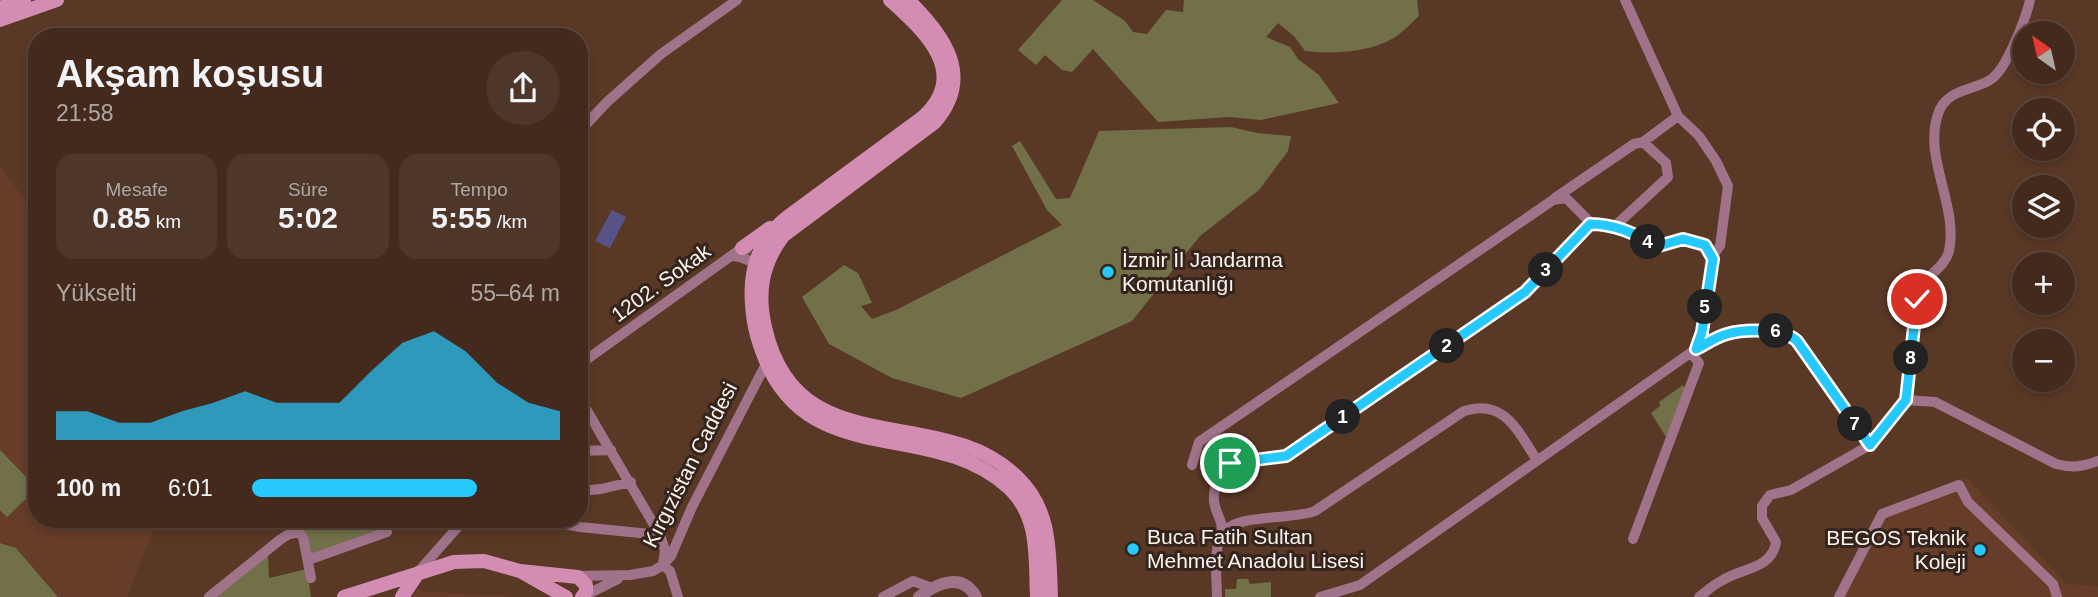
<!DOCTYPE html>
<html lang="tr">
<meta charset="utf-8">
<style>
:root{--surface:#442a1c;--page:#4e3629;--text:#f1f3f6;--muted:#afa7a3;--line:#5c463b;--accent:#26c9fe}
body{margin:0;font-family:Helvetica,sans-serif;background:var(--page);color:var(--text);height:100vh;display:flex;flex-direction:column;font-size:26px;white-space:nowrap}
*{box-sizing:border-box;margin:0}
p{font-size:23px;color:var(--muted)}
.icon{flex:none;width:38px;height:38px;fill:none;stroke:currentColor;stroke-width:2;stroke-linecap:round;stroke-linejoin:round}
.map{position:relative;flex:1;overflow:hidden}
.panel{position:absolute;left:28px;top:28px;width:560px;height:500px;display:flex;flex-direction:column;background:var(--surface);border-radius:28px;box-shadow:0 4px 10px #0003,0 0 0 2px var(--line)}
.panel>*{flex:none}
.needle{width:46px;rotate:326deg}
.fabs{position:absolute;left:2012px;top:21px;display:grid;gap:14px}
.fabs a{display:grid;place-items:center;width:63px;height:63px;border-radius:50%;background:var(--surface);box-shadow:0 4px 10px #0003,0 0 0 2px var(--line);font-size:35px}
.pin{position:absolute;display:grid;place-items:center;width:60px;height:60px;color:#fff;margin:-30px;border:4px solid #fff;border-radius:50%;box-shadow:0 2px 7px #0007}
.km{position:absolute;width:35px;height:35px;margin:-18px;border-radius:50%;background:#222;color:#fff;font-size:19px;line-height:35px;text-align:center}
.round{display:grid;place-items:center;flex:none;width:74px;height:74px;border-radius:37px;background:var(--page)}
.summary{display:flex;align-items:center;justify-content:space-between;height:119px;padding:0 28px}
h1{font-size:38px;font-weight:600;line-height:52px}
.stats{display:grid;grid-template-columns:repeat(3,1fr);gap:10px;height:119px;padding:7px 28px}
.stats div{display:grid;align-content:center;border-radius:18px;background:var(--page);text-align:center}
.stats b{font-size:30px;font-weight:600}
.stats small{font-size:19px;font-weight:400}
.stats p{font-size:19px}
.chart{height:196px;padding:14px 28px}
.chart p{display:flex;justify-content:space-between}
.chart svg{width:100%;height:126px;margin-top:7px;fill:var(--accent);opacity:.7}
ul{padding:0 28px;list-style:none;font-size:23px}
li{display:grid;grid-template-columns:112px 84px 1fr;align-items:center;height:52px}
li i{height:18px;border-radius:9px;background:var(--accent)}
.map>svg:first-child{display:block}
.built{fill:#663d28}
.green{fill:#717049}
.water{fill:#575287}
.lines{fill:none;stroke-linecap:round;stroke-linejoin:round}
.minor{stroke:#a0738a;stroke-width:10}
.tertiary{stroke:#a0738a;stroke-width:12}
.secondary{stroke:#d48db2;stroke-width:14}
.route-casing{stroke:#fff;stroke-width:14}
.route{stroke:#26c9fe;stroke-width:9}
.poi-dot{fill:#26c9fe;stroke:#34241c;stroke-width:2.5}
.labels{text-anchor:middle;stroke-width:6;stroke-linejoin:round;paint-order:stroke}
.poi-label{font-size:21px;fill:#fcf3ef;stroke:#34241c;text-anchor:start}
.street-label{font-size:21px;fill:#fcf3ef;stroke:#34241c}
</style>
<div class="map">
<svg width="2098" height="597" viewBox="0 0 2098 597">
<rect width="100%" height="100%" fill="#5a3826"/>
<path class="built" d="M0,165l37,53v302h120l-30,77h-69l-42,-48 -16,-7z
M1966,477l101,107 31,2v11h-261l44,-88z
M418,587l6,5 84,3 -1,2h-95z"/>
<path class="green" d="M1062,0h31l32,21 8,11 14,2 19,-24 17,2 1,-12h233l2,16c-7,6 -14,14 -21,19 -25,18 -64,19 -93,16l-11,-15 -16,-13 -12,14 24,10 8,12 21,16 20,28 -78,17 -32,-3 -71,5 -65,-73 -21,23 -10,-2 -17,-15 -9,10 -18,-15z
M1231,127l26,6 34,3 -3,15 -29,39 -59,46 -68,85 -171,77 -69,-20 -63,-34 -27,-47 42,-32 14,8 14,30 -11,3 11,13 24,-9 166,-85 -15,-15 -35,-64 8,-5 36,58 14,-1 29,-67z
M1683,385l2,3 -19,49 -15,-24 9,-7 -1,-4z
M0,450l37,38 -30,29 -7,-7z
M321,520h73l1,9 -87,29 -5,-28z
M0,543l16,5 42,49h-58z
M268,554l1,24 38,-9 4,28h-97z
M1237,579h11l2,5 21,-2v15h-46v-8h11z"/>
<path class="water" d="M612,210l14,7 -16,31 -15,-7z"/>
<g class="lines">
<path class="minor" d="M1625,0l53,116 21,20 17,25 12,25 -8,60 -7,9
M579,132l28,-30 54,-48 76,-54
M1643,142l35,-26
M1555,198l79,-54 9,-2 23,21 2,14 -54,50
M731,256l9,1 21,8
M1696,349c10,-5 20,-12 31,-15 17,-5 57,-6 70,7l73,104
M579,365l163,-117 5,1
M579,397l81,138 5,15 -2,15
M1906,400l11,-101c2,-5 3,-11 6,-15 9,-12 22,-18 26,-33 10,-47 -29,-97 -9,-142 10,-20 34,-19 50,-29 16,-9 36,-62 40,-80
M579,451l32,-1
M1192,465l7,-23 354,-242 13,-2 23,23 1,3 -65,68 -239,164 -52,5c-14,6 -21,25 -20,40 1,13 10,18 7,34
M579,491l22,-2 30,-7
M544,520l36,7 80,8
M398,521l5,-1
M291,534l7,-2 5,5 8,41
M1633,539l66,-176 -8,-10
M308,560l79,-28
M663,565l7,6 8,26
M418,572l46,-52
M575,576l55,-1 23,-4 10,-6 8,-9 21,-49 76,-147
M584,596l34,-17
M209,597l72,-58 31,-19
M883,597l30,-16 19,7
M1217,597c0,-19 -4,-44 4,-61 11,-24 70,-15 94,-25l149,-100c41,-13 54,21 73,49
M1320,597l40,-12 336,-236 5,-17 12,-73 -5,-11 -25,-9 -28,8c-18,-13 -42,-23 -65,-23
M1699,597c8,-6 15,-13 24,-17 19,-12 49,-11 53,-38l-14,-24v-12l8,-11 21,-5 79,-45 36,-45 29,2 121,62c16,4 27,3 42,-3
M1839,597l43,-83 77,-29 9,17 85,82 4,13"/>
<path class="tertiary" d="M919,597c18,-14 43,-25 57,0"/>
<path class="secondary" d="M890,0c36,32 81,74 32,118l-133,98c-29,22 -40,52 -37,88 1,23 8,45 18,66 49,98 166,50 239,118 31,29 26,70 28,109
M908,0c36,35 67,77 26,123l-151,113c-21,28 -26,57 -18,91 31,141 176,73 253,151 34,33 31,75 33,119
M0,8l24,-8
M0,20l57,-20
M742,248l28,-20
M344,597l110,-35 30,-1 36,10
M402,597l16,-24
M566,597l-46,-26 58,6 8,8v7l-4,5"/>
</g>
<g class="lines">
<g class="route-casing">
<path id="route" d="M1230,463l56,-7 239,-164 65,-68c23,0 47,9 65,23l28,-8 22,6 8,14 -11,73 -6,17c10,-5 20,-12 31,-15 17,-5 57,-6 70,7l73,104 36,-45 11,-101"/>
</g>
<use href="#route" class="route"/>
</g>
<g class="poi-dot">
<circle cx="1108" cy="272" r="7"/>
<circle cx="1133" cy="549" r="7"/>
<circle cx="1980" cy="550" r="7"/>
</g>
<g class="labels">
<g class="poi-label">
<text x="1122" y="267">İzmir İl Jandarma<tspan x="1122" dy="24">Komutanlığı</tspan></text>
<text x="1147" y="544">Buca Fatih Sultan<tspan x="1147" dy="24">Mehmet Anadolu Lisesi</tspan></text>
<text x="1966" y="545" text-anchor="end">BEGOS Teknik<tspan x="1966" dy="24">Koleji</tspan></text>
</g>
<g class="street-label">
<text transform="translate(661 283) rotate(-36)" y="7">1202. Sokak</text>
<text transform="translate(690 465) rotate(-63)" y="7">Kırgızistan Caddesi</text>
</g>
</g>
</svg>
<div class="fabs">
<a><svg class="needle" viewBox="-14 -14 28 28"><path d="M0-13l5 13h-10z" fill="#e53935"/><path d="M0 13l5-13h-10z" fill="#afa7a3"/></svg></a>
<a><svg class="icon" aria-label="locate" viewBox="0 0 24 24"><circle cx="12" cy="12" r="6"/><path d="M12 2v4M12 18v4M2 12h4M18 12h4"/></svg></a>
<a><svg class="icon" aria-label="layers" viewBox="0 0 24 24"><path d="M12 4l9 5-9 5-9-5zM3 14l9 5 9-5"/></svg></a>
<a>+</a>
<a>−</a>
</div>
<div class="pin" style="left:1230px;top:463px;background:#1e9e55"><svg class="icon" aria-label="arrive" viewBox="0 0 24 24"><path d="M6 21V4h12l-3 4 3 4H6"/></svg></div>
<div class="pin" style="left:1917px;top:299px;background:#d93025"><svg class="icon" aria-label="check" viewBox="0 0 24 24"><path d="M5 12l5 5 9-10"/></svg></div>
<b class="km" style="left:1343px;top:417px">1</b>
<b class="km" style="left:1447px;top:346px">2</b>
<b class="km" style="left:1546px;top:270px">3</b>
<b class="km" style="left:1648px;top:242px">4</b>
<b class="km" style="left:1705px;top:307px">5</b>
<b class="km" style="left:1776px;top:331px">6</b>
<b class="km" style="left:1855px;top:424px">7</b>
<b class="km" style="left:1911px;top:358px">8</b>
<section class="panel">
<div class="summary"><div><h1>Akşam koşusu</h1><p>21:58</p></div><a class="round"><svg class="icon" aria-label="share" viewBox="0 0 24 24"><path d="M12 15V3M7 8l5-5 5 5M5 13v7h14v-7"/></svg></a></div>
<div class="stats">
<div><p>Mesafe</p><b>0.85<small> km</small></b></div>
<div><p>Süre</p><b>5:02</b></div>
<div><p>Tempo</p><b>5:55<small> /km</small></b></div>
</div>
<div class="chart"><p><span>Yükselti</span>55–64 m</p>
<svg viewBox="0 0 160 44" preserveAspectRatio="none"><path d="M0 44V34L10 34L20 38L30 38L40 34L50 31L60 27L70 31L80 31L90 31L100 20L110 10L120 6L130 13L140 24L150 31L160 34V44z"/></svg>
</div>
<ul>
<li><b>100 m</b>6:01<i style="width:73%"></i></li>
</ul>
</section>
</div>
